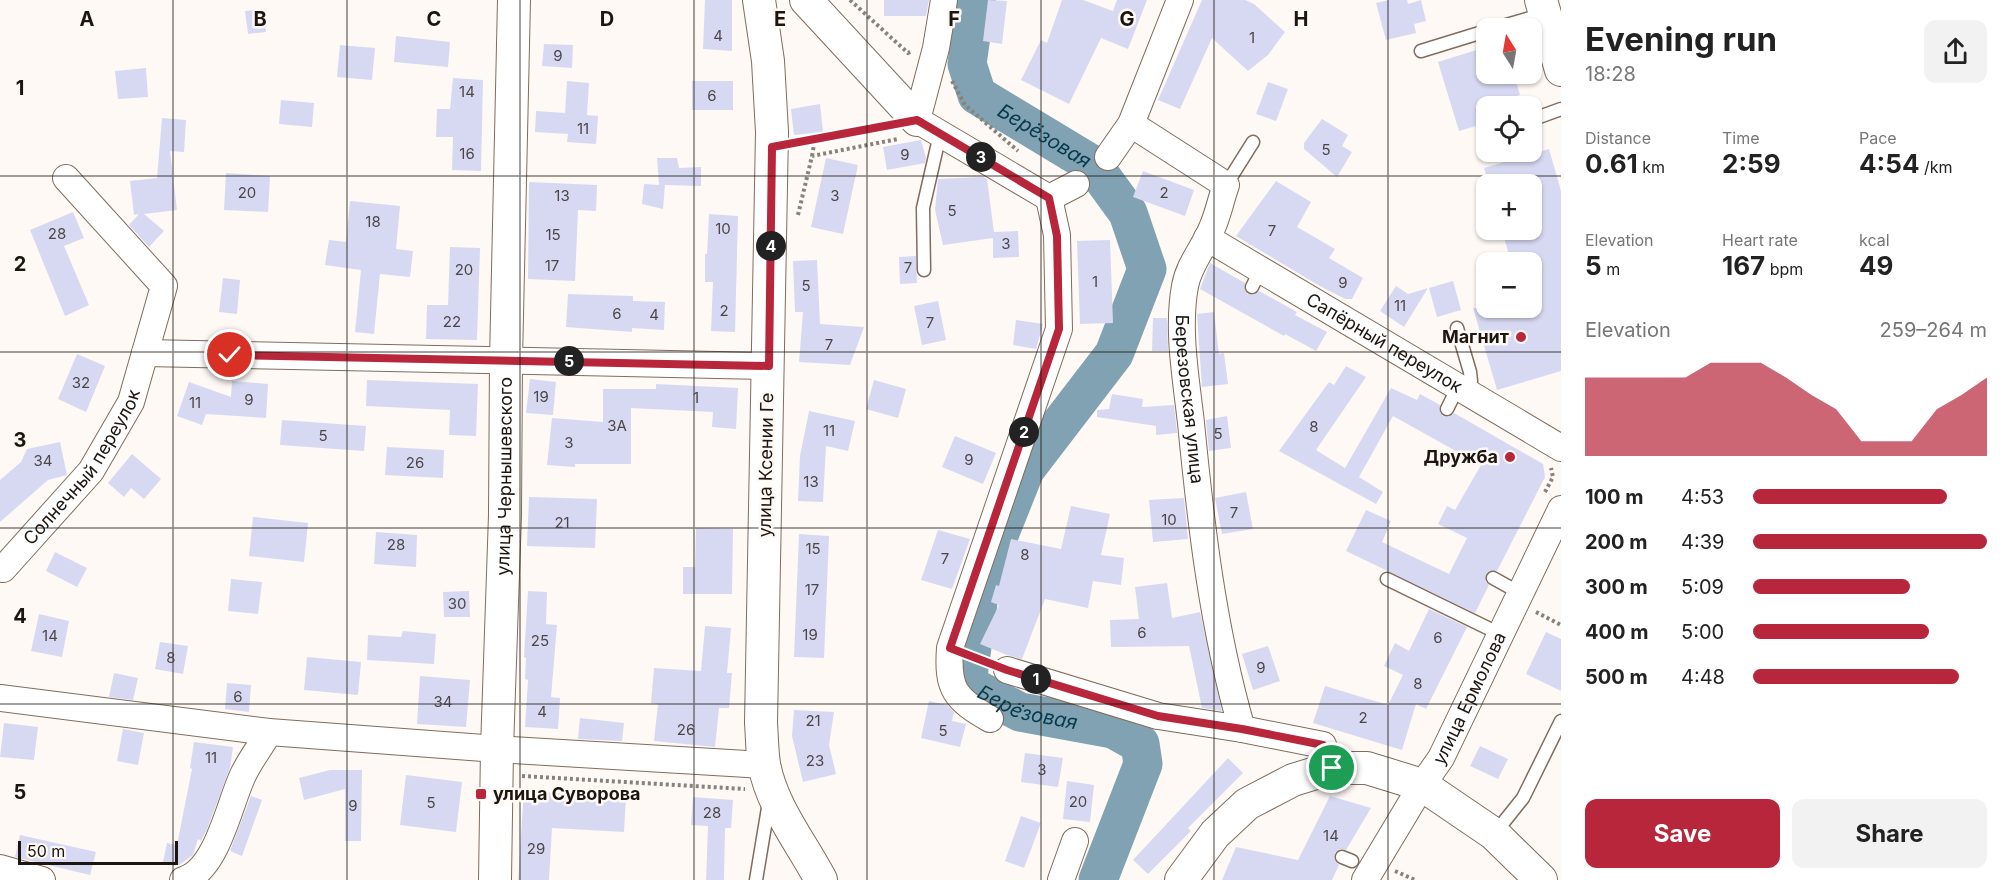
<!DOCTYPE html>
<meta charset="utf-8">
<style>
:root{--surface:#fff;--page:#f2f2f2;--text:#222;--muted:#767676;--accent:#b7263b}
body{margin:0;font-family:Inter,sans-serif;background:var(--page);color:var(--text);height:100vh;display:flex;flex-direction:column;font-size:22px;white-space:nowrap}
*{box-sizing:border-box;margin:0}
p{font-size:20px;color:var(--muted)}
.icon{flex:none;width:33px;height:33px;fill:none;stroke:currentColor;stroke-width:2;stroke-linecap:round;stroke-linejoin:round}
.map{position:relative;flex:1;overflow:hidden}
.details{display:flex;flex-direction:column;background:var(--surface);width:450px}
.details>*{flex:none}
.needle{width:39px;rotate:349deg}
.fabs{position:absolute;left:1476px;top:18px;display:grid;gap:12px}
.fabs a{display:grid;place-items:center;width:66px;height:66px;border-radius:12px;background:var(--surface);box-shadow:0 2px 4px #0004;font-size:30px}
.scale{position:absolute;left:18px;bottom:15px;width:160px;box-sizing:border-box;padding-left:6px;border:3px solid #1d150f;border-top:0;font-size:16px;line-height:21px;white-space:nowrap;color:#1d150f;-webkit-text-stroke:4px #fef9f5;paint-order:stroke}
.pin{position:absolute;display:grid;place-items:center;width:51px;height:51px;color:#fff;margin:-26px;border:3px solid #fff;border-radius:50%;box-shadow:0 2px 6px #0007}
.km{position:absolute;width:30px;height:30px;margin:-15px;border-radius:50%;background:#222;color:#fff;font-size:16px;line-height:30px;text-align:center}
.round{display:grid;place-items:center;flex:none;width:63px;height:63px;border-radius:12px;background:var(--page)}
.summary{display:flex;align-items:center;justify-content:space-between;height:102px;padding:0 24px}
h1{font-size:33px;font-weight:700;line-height:45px}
.stats{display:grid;grid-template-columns:repeat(3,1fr);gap:9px;height:102px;padding:6px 24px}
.stats div{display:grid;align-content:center}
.stats b{font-size:26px;font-weight:700}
.stats small{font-size:16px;font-weight:400}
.stats p{font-size:16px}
.chart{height:168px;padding:12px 24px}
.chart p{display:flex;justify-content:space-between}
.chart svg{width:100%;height:108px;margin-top:6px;fill:var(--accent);opacity:.7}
.button{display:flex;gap:12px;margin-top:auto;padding:12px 24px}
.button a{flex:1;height:69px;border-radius:12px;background:var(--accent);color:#fff;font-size:24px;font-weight:700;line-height:69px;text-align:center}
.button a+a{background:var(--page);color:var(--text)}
ul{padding:0 24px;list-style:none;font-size:20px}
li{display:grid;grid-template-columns:96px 72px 1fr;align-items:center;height:45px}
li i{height:15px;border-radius:8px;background:var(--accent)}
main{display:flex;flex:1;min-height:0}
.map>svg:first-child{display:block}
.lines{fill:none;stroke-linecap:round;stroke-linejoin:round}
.river{stroke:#80a2b2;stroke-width:39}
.building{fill:#d7d9f2}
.service-casing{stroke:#816c5d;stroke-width:15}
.minor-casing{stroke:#816c5d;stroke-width:28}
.tertiary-casing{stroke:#816c5d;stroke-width:34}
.path{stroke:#88827d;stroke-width:4;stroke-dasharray:3 3;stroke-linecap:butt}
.service{stroke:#fff;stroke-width:12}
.minor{stroke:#fff;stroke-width:26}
.tertiary{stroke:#fff;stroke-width:32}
.route-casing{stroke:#fff;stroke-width:12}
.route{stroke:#b7263b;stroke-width:8}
.grid{fill:none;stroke:#1d150f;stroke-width:1.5;stroke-opacity:0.55}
.poi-dot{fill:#b7263b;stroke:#fef9f5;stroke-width:2}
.labels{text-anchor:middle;stroke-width:5;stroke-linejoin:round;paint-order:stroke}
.number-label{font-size:15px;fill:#4c4648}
.poi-label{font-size:18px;font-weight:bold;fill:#1d150f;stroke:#fef9f5;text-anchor:end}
.street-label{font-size:18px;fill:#1d150f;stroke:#fef9f5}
.water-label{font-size:20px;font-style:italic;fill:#06394b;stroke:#fef9f5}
.grid-label{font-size:20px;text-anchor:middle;font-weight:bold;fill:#1d150f;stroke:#fef9f5;stroke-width:5;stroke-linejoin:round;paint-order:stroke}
</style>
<main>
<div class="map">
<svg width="1561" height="880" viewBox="0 0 1561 880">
<rect width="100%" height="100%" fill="#fef9f5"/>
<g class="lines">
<path class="river" id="s1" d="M976,0l-9,64 10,31 116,70 35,48 19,56 -33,85 -89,116 -44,110 -14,104 53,28 93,17 27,15 3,20 -45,116"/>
</g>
<path class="building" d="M705,0h27v51l-29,-2z
M884,0h45l-3,16h-42z
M988,0l19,1 -5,43 -19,-3z
M1062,0h21l30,11 4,-11h30l-19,49 -27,-11 -32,66 -48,-24 20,-40 6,3z
M1202,0h43l9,4 31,28 -17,23 -20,16 -36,-33 -32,71 -22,-9z
M1389,0h18l1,4 13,-4 5,21 -12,3 2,9 -30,7 -10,-37z
M263,9l3,23 -18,2 -3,-23z
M396,36l54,6 -2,25 -54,-5z
M544,44l29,1 -1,23 -30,-2z
M340,45l35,3 -3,32 -35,-3z
M1486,47v27h28l6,21 -10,3 2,8h-26v17l-27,8 -21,-69z
M146,68l2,29 -30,2 -3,-28z
M453,78l30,2 -2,91 -29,-1 1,-33h-17l1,-28h13z
M567,81l22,2 -2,32 11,1 -2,28 -29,-2 1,-8 -33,-2 1,-21 29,2z
M692,81h41v29h-41z
M1268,82l20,7 -12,32 -20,-7z
M281,100l33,3 -2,24 -33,-3z
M820,104l3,28 -29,3 -3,-26z
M162,118l24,2 -2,32 -14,-1 7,59 -33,4 20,17 -15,16 -20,-22 10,-11 -5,1 -4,-34 27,-3z
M1322,119l26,16 -6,11 10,6 -15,25 -33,-28v-6z
M921,140l5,18 -1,5 -38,7 -4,-23z
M1549,149l12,42v180l-64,19 -24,-82h59v-46h-21l-9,-32h30v-46h-43l-5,-16z
M657,158h20l2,10 22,-1v19l-36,-1 -2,24 -21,-5 2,-20 15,1z
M826,158l32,7 -15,69 -32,-7z
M1143,171l51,19 -9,26 -52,-19z
M226,173l44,3 -2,36 -44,-2z
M983,177l4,2 7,53 24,-1 1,26 -26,1v-20l-50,7 -8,-35 3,-31z
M1276,181l35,21 -14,25 38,22 -6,9 34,20 -11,21h-7l-27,-14 -82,-49z
M529,182l68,3 -1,26 -18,-1 -3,71 -47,-2z
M350,201l50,5 -4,43 17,2 -3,26 -30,-3 -6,60 -19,-2 6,-62 -36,-5 4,-25 17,2z
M73,212l11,26 -20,8 25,59 -24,11 -35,-86z
M709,214l29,2 -3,116 -24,-1 2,-49h-8v-28h2z
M1110,240l3,83 -33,1 -3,-83z
M450,247l30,1 -3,92 -51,-1 1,-34h21z
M916,256l1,27 -17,1 -1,-27z
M817,260l3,64 44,3 -14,38 -51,-3 4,-50h-8l-2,-51z
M1210,263l35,20 -1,5 4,6 5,1 6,-4 38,21 -2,3 32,17 -11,19 -31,-17 -1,2 -84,-47z
M223,278l17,2 -3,34 -18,-2z
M1453,281l8,29 -24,7 -8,-29z
M1396,286l12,8 20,-6 -24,39 -24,-16z
M568,294l65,2v5l32,1 -1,28 -32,-2v4l-66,-5z
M938,301l8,39 -24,5 -8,-39z
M1214,312l5,42 5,-1 4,31 -26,3 -5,-73z
M1153,318h14l1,33h-16z
M1016,320l27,4 -7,25 -23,-4z
M77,354l28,12 -19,46 -28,-13z
M1346,366l20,11 -50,73 29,18 46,-80 26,12 3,-6 20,11 -1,5 4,6 5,1 6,-4 89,51 2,13 -48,94h-8l-3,4v7l3,3 -14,28 -129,-62 20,-41 25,11 -9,21 67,32 18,-36 -29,-14 9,-18 8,4 26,-45 -88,-49 -34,61 24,15 -7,12 -97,-53 50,-69 5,3z
M530,379l26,3 -3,33 -27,-2z
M367,380l111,4 -2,52 -27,-1 1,-25 -84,-4z
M874,380l32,9 -8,29 -32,-9z
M232,381l36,3 -2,34 -60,-4 -4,11 -25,-9 12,-34 42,15z
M656,384l82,4 -2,41 -24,-2 1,-15 -82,-4v56h-56v3l-28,-2 5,-47 51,4v-33h53z
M1112,394l31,5 -1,8 32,-2 3,28 -21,2v-9l-59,-9v-7l12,-1z
M809,411l46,10 -7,30 -22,-5 -3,56 -25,-1 2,-45z
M1227,416l4,32 -22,3 -3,-31z
M282,420l84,6 -2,25 -84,-6z
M955,436l41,17 -13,31 -41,-17z
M60,442l7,33 -19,5 -48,42v-42l21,-18 6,-13z
M387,447l57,3 -1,28 -58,-3z
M132,454l29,25 -17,20 -13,-11 -7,9 -16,-14z
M1246,492l7,37 -31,5 -7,-36z
M529,497l68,2 -2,49 -68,-2z
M1184,498l4,41 -35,3 -4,-42z
M1071,506l39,8 -9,41 23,3 -3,27 -28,-4 -5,27 -43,-9 -23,60 -15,-4 -27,-11 19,-39 -8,-3 5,-17 3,1 12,-47 50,10z
M253,517l55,6 -4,39 -55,-6z
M696,528l37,1 -1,65h-49v-27h12z
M938,530l32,9 -18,50 -31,-9z
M376,532l41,3 -1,32 -42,-3z
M799,534l30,2 -5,122 -30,-1z
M55,552l32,16 -10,19 -31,-16z
M231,579l31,3 -4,32 -30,-3z
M1167,583l5,35 28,-6 22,99 -20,-3 -13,-62 -78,1 -1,-27 29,-1 -4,-32z
M469,591l1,26h-26l-1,-25z
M528,591l19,1 -1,32 11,1 -6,72 9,1 -2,31 -33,-2 3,-47 -3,-1 1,-21 -2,-1z
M1429,609l38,18 -41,82 -10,-5 -14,46 -89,-27 12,-37 63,19 15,-30 -19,-9 11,-23 14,8z
M39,614l30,7 -7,36 -31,-6z
M705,626l26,2 -4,45h5l-3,35h-10l-4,39 -61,-6 4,-37 -7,-1 3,-35 47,3z
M403,631l33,3 -2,30 -67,-4 1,-25 33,2z
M1546,632l15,7v52l-35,-17z
M160,642l28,4 -5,28 -28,-5z
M1268,646l12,35 -27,9 -11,-36z
M307,657l54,5 -3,33 -54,-5z
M114,673l24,5 -5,22 -24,-3z
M420,676l50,4 -4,47 -49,-3z
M227,683l24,2 -2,27 -24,-3z
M929,701l18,4 7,7 -2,9 14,3 -6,23 -39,-9z
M794,710l40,2 -5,33 7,29 -33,8 -11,-46z
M580,718l44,5 -2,18 -44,-2z
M4,723l34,4 -4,33 -34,-3z
M123,729l21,4 -6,32 -21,-4z
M194,742l39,5 -3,21 -23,61 -6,12 -3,-2 -5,16 -14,10 -16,-3 4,-19 10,2 15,-76 -2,-1z
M1480,746l28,13 -10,20 -28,-13z
M1025,753l38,5 -5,29 -37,-5z
M1228,758l15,15 -55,55 3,3 -43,43 -15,-14z
M330,770h32l-1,71h-16v-52l-41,11 -5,-22z
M406,775l56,7 -6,50 -56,-7z
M1067,781l27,4 -4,37 -27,-3z
M524,791l102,6 -2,35 -72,-4 -3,52h-31z
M251,796l11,4 -20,56 -12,-5z
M1330,796l41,12 -25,42 -6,-1 -5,4 -1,6 5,6 -7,15h-110l14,-33 62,13z
M693,797l40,3 -2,28h-6l-1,52h-18l2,-54 -17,-1z
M1021,816l20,7 -17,45 -19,-7z
M20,835l76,17 -6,23 -75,-18z"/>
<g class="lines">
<g class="service-casing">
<path id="service" d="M1496,28l48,-14
M1421,51l65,-20
M1539,117l22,-8
M1226,185l27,-43
M924,270l-1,-62 17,-74
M1252,287l8,-16
M1457,328l13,44 1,9 -6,11
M1447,409l11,-22
M1493,578l27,15
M1387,579l113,55
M1495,833l28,-35 38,-77
M1342,857l10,4
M756,880l13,-78"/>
</g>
<g class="minor-casing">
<g id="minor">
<path d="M944,0l-8,48 -19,72 132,78 27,-14"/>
<path id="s2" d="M1131,124l95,61c-5,14 -8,30 -14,43 -8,20 -23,36 -27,58 -8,44 1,92 6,137 10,103 22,206 51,306"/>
<path d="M1108,157l23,-33 49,-124"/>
<path id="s3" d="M1207,238l354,210"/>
<path d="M145,353l624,13"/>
<path id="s4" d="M3,569l88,-98 40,-69 33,-116 -98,-108"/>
<path d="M1007,670l151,46 84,13 81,16 9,23"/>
<path d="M0,698l269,34 228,17 267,16"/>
<path d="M990,719c-35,-20 -43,-30 -40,-71l109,-319 -2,-94 -8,-37"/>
<path d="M0,868l42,12"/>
<path d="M183,880c34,-9 46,-76 60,-105 7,-15 18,-29 26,-43"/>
<path d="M1061,880l14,-39"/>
<path id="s5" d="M1365,880l57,-95 19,-27 120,-249"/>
</g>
</g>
<g class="tertiary-casing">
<g id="tertiary">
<path d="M759,0l9,61 4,71 -11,591c1,13 1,28 3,41 8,43 37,78 57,116"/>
<path d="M806,0l111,120"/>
<path d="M1541,0l20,70"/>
<path id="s6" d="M495,880l2,-131 8,-234 1,-155 8,-360"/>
<path d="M1181,880l34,-46 32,-30 46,-24 39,-12h35l55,17 72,49 47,46"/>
</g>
</g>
<path class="path" d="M850,0l58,53 4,-2
M952,81l13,24 53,46
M797,143l90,-17
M812,156l3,-17
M798,215l14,-59 86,-17
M1545,492l8,-15 -2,-9
M1536,612l25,13
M971,656l15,6
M522,776l223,13
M1395,871l20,9"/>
<use href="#service" class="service"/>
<use href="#minor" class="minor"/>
<use href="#tertiary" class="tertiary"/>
</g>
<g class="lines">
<g class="route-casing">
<path id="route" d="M230,355l539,11 3,-219 145,-27 132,78 8,38 2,93 -109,319 57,22 151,46 84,13 81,16 9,23"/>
</g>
<use href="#route" class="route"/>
</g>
<path class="grid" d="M173,0v880M347,0v880M520,0v880M694,0v880M867,0v880M1041,0v880M1214,0v880M1388,0v880M0,176h1561M0,352h1561M0,528h1561M0,704h1561"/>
<g class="poi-dot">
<circle cx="1521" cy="337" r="6"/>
<circle cx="1510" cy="457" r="6"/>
<rect x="475" y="788" width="12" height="12" rx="3"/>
</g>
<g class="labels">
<g class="number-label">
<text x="718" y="41">4</text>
<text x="1252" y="43">1</text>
<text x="558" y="61">9</text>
<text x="467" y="97">14</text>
<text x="712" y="101">6</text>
<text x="583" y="134">11</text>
<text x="1326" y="155">5</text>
<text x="467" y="159">16</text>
<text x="905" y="160">9</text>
<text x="247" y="198">20</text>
<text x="1164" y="198">2</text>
<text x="562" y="201">13</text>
<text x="835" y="201">3</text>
<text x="952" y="216">5</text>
<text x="373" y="227">18</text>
<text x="723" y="234">10</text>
<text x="1272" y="236">7</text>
<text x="57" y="239">28</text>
<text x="553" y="240">15</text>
<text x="1006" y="249">3</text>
<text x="552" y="271">17</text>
<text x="908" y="273">7</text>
<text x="464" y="275">20</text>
<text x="1095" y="287">1</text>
<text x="1343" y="288">9</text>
<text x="806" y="291">5</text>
<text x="1400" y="311">11</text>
<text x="724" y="316">2</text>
<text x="617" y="319">6</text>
<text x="654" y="320">4</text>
<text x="452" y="327">22</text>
<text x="930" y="328">7</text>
<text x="829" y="350">7</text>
<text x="81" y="388">32</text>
<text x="541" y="402">19</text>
<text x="696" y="403">1</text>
<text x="249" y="405">9</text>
<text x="195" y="408">11</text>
<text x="617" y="431">3А</text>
<text x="1314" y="432">8</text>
<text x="829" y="436">11</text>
<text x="1218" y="439">5</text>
<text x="323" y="441">5</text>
<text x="569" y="448">3</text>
<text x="969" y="465">9</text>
<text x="43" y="466">34</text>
<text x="415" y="468">26</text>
<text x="811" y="487">13</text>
<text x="1234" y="518">7</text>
<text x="1169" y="525">10</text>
<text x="562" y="528">21</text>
<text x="396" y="550">28</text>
<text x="813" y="554">15</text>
<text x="1025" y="560">8</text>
<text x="945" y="564">7</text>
<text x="812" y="595">17</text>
<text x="457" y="609">30</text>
<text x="1142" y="638">6</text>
<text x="810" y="640">19</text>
<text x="50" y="641">14</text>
<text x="1438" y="643">6</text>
<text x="540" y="646">25</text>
<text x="171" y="663">8</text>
<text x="1261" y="673">9</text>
<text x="1418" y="689">8</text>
<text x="238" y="702">6</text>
<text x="443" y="707">34</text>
<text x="542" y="717">4</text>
<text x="1363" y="723">2</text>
<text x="813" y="726">21</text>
<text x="686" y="735">26</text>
<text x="943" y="736">5</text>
<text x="211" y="763">11</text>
<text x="815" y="766">23</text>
<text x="1042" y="775">3</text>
<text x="1078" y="807">20</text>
<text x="431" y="808">5</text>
<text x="353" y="811">9</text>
<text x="712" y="818">28</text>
<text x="1331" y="841">14</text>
<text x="536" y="854">29</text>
</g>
<g class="poi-label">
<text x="1509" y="343">Магнит</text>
<text x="1498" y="463">Дружба</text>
<text x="493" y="800" text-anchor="start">улица Суворова</text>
</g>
<g class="street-label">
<text dy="6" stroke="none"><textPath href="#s3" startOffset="206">Сапёрный переулок</textPath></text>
<text dy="6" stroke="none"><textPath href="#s2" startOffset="336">Березовская улица</textPath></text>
<text dy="6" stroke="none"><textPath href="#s4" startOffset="130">Солнечный переулок</textPath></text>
<text transform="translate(766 465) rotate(-89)" y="6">улица Ксении Ге</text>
<text dy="6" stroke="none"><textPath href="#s6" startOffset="404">улица Чернышевского</textPath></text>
<text dy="6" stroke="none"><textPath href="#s5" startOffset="210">улица Ермолова</textPath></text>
</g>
<g class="water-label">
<text dy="7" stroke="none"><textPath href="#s1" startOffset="176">Берёзовая</textPath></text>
<text dy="7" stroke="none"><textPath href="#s1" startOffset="878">Берёзовая</textPath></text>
</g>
</g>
<g class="grid-label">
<text x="87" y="26">A</text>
<text x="260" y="26">B</text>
<text x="434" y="26">C</text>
<text x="607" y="26">D</text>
<text x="780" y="26">E</text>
<text x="954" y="26">F</text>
<text x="1127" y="26">G</text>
<text x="1301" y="26">H</text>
<text x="20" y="95">1</text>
<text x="20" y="271">2</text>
<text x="20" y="447">3</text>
<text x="20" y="623">4</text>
<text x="20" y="799">5</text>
</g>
</svg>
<div class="fabs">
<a><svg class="needle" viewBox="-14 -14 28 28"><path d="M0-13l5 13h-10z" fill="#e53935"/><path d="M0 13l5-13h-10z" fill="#767676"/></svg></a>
<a><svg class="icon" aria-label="locate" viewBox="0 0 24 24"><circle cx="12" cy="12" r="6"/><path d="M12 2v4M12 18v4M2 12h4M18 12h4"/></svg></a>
<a>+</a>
<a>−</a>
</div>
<div class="scale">50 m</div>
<div class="pin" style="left:1332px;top:768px;background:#1e9e55"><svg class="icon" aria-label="arrive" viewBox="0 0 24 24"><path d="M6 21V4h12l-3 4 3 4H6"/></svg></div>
<div class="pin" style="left:230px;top:355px;background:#d93025"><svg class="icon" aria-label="check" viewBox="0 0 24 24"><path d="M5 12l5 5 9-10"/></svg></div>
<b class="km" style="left:1036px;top:679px">1</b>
<b class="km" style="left:1024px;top:432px">2</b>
<b class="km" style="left:981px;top:157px">3</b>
<b class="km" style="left:771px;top:246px">4</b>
<b class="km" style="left:569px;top:361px">5</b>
</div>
<section class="details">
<div class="summary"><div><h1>Evening run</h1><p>18:28</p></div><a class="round"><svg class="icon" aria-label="share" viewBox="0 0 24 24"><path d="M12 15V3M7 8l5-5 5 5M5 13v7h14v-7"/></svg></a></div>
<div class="stats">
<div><p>Distance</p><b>0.61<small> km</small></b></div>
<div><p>Time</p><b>2:59</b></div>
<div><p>Pace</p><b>4:54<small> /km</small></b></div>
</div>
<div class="stats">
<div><p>Elevation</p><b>5<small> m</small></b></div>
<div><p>Heart rate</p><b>167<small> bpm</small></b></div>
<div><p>kcal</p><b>49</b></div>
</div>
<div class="chart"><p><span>Elevation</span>259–264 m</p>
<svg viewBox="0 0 160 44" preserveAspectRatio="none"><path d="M0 44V12L10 12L20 12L30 12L40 12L50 6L60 6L70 6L80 12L90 19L100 25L110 38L120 38L130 38L140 25L150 19L160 12V44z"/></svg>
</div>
<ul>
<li><b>100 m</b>4:53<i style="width:83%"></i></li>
<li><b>200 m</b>4:39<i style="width:100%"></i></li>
<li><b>300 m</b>5:09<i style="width:67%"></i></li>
<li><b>400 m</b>5:00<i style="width:75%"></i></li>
<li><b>500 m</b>4:48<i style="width:88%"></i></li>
</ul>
<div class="button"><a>Save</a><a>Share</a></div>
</section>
</main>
